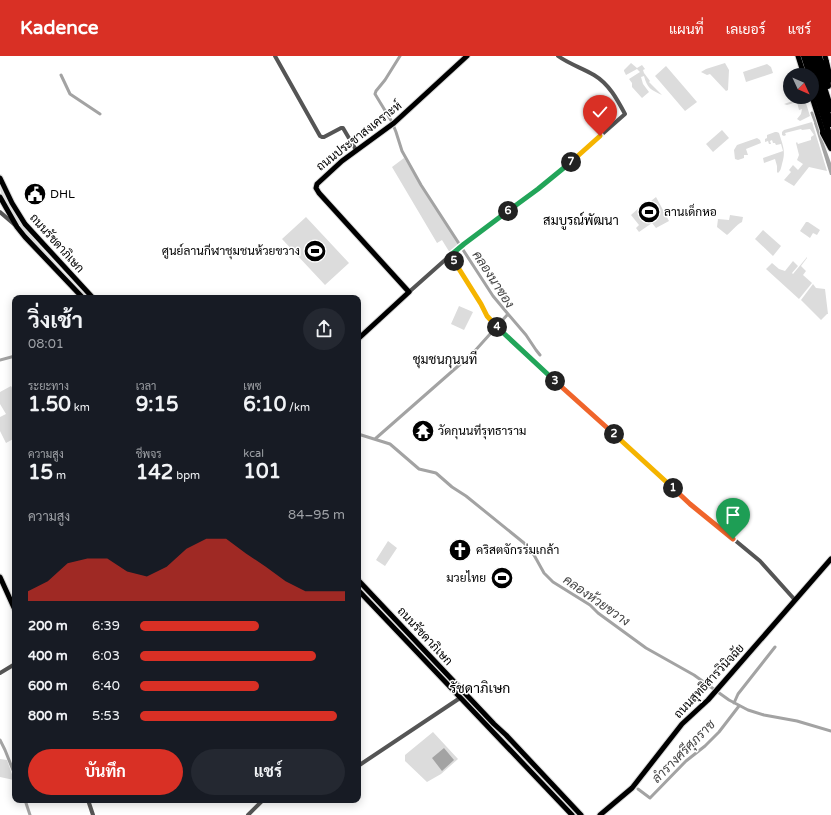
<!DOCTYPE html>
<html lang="th">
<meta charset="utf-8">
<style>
:root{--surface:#171b24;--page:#242831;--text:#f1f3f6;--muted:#9ea1a6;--accent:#d93025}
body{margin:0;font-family:"Varela Round",Sarabun,sans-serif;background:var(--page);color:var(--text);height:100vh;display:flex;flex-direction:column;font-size:15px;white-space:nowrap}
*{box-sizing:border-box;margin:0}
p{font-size:13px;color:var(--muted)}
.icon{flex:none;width:22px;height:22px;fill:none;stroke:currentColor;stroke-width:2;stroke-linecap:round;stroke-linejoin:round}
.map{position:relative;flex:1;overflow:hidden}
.details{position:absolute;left:12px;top:239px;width:349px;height:508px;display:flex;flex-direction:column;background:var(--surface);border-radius:8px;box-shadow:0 2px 10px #0003}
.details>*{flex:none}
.needle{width:26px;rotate:134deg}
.controls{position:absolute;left:783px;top:12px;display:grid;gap:8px}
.controls a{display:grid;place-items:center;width:36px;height:36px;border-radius:50%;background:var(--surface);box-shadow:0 2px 10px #0003;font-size:20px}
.pin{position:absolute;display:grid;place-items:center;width:34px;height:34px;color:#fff;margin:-41px -17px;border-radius:50% 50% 50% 0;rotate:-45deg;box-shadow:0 0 4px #0007}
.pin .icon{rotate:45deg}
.km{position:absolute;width:20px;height:20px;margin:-10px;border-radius:50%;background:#222;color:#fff;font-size:11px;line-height:20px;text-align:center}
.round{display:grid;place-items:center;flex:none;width:42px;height:42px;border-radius:21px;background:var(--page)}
.headline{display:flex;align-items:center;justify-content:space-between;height:68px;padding:0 16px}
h1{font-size:22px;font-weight:700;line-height:30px}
.metrics{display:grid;grid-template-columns:repeat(3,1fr);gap:6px;height:68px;padding:4px 16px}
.metrics div{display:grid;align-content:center}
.metrics b{font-size:20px;font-weight:700}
.metrics small{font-size:11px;font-weight:400}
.metrics p{font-size:11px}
.chart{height:112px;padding:8px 16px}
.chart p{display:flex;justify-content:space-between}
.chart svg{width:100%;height:72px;margin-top:4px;fill:var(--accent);opacity:.7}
.button{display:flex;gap:8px;margin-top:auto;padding:8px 16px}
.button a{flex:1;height:46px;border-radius:24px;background:var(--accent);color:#fff;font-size:16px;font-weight:700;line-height:46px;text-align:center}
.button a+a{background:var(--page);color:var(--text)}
ul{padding:0 16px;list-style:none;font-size:13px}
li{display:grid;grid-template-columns:64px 48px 1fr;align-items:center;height:30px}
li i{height:10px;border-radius:5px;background:var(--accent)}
header{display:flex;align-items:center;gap:24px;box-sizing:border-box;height:56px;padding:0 20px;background:var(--accent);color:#fff}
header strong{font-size:19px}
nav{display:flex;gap:22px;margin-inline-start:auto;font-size:14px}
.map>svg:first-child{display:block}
.green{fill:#dcdcdc}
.water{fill:#a3a3a3}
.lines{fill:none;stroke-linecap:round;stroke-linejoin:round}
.canal{stroke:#a3a3a3;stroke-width:3}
.major-casing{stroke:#dbdbdb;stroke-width:7}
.highway-casing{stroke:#dbdbdb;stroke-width:8}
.minor{stroke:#555;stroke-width:4}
.major{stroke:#000;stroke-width:5}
.highway{stroke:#000;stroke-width:6}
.split-1-casing{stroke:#fff;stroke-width:8}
.split-2-casing{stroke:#fff;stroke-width:8}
.split-3-casing{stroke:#fff;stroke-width:8}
.split-4-casing{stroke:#fff;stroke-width:8}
.split-5-casing{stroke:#fff;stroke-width:8}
.split-6-casing{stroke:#fff;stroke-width:8}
.split-7-casing{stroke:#fff;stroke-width:8}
.split-8-casing{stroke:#fff;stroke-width:8}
.split-1{stroke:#f0652b;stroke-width:5}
.split-2{stroke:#f5b400;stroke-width:5}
.split-3{stroke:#f0652b;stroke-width:5}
.split-4{stroke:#22a559;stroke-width:5}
.split-5{stroke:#f5b400;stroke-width:5}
.split-6{stroke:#22a559;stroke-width:5}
.split-7{stroke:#22a559;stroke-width:5}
.split-8{stroke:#f5b400;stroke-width:5}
.labels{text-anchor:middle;stroke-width:3;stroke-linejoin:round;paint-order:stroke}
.street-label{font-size:12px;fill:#000;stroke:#fff}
.poi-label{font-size:12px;fill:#000;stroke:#fff;text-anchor:start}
.neighbourhood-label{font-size:13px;fill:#000;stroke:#fff}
.water-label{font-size:13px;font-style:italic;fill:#444;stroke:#fff}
.quarter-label{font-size:14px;fill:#000;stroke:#fff}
</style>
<header>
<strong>Kadence</strong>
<nav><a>แผนที่</a><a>เลเยอร์</a><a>แชร์</a></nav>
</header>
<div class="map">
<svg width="831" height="759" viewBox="0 0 831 759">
<rect width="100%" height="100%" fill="#fff"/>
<path class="green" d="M631,7l6,5 5,-3 3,4 -2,1 1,3 6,8 -1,1 13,13c-11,-5 -15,-7 -18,-19l-3,1 2,7 6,8 -7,6 -10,-11v-4l-3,-4 11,-7 -3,-3 -11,6 -2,-4v-1z
M725,7l4,7 -1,20 -2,1 -16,-17 -3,1 -6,-3 5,-3z
M767,8l4,3 2,6 -27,9 -3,-10z
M666,10l31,36 -12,9 -30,-35z
M804,41l6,19 -10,5 -3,-2 4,-5 1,-5 -3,1 -2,-8 -10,3 -3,-1z
M812,66l15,49 -18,-4 -15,19 -10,-6 7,-8 -2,-2 4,-5 5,5 5,-6 -6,-4 2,-5 -3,-12 1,-1 1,2 13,-4v-3l3,-2 -4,-6 -8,1 -1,-1 -16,4 1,2 -2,1 -2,-1v-3l2,-2z
M722,74l7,8 -16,14 -7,-8z
M775,76h2l2,1c4,13 7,18 3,31 -1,4 -1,6 -4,9l-1,-1v-6l-2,-7 -11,4 -1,-5 20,-7 -2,-7 -5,1 -1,-2h-2l-1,-3 -2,1 1,3h-2l-1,-3 -3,1v-3l2,-1v-3z
M757,82l3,2 1,3 -15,6 2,6h-4v3l-6,2 -3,-1 -1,-9 3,-5z
M404,102l31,50 25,37 -10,8 -8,-13 -5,3 -45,-76z
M0,130c7,14 14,28 24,41 20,25 43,48 64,71h-2c-29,-29 -60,-58 -80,-94 -3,-6 -6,-11 -6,-18z
M656,141l13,24 -13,7 -4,-5 -13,9 -3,-4 3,-3 -8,-10 9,-8 1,2z
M730,159l13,2 -1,5c-6,3 -10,9 -15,13l-10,-8 1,-8 11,1z
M306,161l43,46 -24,22 -43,-46z
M806,166h2l12,8 -3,5 -4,-2 -3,5 -10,-7z
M763,174l18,16 -8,10 -18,-17z
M807,201v1l-6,8 5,5 -3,4 9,8 -13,16 -33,-30 6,-6 7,6 6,2 8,-10 5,5 -6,7 1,1z
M813,228l3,4 9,1 3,25h-1l-6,6 -20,-20z
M459,250l14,6 -9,18 -13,-6z
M11,330l4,7v45l-9,5 -6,-12v-14l6,-3 -6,-10v-12z
M388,485l9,7 -12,18 -9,-6z
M433,676l25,27 -17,15 -14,8 -22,-21v-6z
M0,703l7,1 7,20 -14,-3z"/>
<path class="water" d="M816,64l2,1 5,17h-1l9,25v12h-1l-16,-52h2z
M444,692l10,12 -12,11 -10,-13z"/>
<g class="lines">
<path class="canal" d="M61,19l9,19 30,20
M812,57l5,13
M508,258l18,21 10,15 4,5
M0,304l15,-4
M358,378l32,10 29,25 17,4 16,14 14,9 58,47 10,12 10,18 9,9 37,23 8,8 48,35 48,27 35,25 19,10 16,5 33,6 34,10
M375,383l98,-86 35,-39 -15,-18 -72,-111 -19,-34 -6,-19 -4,-10 -17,-28 1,-3 9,-11 15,-24
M734,647l4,-9 37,-47
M0,684l5,10 10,25
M638,733l12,9 36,-37 19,-15 14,-14 20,-26
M25,744l5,15"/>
<g class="major-casing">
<path id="major" d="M798,0l6,19
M825,0l6,24
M812,41l12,38
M0,122l12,25 13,21 68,74
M0,141l17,30 8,10 58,61
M358,283l51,-47 -90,-99 -3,-5 1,-4 25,-23 52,-38 73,-67
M0,521l15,33
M358,524l136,144 12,11 75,80
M358,534l214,225
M600,759l32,-27 50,-64 26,-24 123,-141"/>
</g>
<g class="highway-casing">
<path id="highway" d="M804,0l6,19
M810,0l21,68
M814,0l17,53
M819,0l6,21
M826,6l2,24
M812,25l19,59
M823,77l8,15"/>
</g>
<path class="minor" d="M275,0l45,80 2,1h2l17,-9h2l13,22
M0,156l15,13
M451,199l38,65 195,178 76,63 35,39
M409,236l54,-48 55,-41 8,-4 24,-19 75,-66c-8,-15 -16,-30 -31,-39 -12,-7 -25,-11 -36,-19
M0,617l15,-9
M358,710l102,-68
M88,744l5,15
M248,759l15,-15"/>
<use href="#major" class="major"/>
<use href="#highway" class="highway"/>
</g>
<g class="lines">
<g class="split-1-casing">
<path id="split-1" d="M673,432l17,16 43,35"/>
</g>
<g class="split-2-casing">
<path id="split-2" d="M614,378l59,54"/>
</g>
<g class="split-3-casing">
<path id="split-3" d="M555,325l59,53"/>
</g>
<g class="split-4-casing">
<path id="split-4" d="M497,271l58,54"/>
</g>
<g class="split-5-casing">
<path id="split-5" d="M454,205l27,43 6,12 10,11"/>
</g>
<g class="split-6-casing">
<path id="split-6" d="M454,205l-3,-6 13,-11 44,-33"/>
</g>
<g class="split-7-casing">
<path id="split-7" d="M508,155l30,-22 33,-27"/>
</g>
<g class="split-8-casing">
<path id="split-8" d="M571,106l29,-26"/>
</g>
<use href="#split-1" class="split-1"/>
<use href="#split-2" class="split-2"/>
<use href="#split-3" class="split-3"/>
<use href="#split-4" class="split-4"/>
<use href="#split-5" class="split-5"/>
<use href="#split-6" class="split-6"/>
<use href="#split-7" class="split-7"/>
<use href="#split-8" class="split-8"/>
</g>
<defs>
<g id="civic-disc" transform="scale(1.15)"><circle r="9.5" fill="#000" stroke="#fff"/><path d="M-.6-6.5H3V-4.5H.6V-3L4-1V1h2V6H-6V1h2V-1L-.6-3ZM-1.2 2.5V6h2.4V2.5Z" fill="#fff"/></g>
<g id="stadium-disc" transform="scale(1.15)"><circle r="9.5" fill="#000" stroke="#fff"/><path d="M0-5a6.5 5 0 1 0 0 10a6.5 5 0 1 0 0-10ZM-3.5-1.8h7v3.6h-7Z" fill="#fff"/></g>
<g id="temple-disc" transform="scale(1.15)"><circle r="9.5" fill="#000" stroke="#fff"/><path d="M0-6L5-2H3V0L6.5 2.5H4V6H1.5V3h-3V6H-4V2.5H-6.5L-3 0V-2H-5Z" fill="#fff"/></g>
<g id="church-disc" transform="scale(1.15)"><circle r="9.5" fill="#000" stroke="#fff"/><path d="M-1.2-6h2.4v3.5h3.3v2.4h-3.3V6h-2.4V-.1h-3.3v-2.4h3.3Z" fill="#fff"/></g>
</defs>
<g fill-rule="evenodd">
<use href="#civic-disc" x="35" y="138"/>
<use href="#stadium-disc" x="649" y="156"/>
<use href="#stadium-disc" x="315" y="195"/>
<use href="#temple-disc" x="423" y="375"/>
<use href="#church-disc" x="460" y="494"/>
<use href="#stadium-disc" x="502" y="522"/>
</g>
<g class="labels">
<g class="street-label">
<text transform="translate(359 80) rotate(-38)" y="4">ถนนประชาสงเคราะห์</text>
<text transform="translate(57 187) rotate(48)" y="4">ถนนรัชดาภิเษก</text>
<text transform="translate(425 580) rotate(47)" y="4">ถนนรัชดาภิเษก</text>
<text transform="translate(709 625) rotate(-47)" y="4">ถนนสุทธิสารวินิจฉัย</text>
</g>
<g class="poi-label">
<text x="50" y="142">DHL</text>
<text x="664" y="160">ลานเด็กหอ</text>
<text x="300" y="199" text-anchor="end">ศูนย์ลานกีฬาชุมชนห้วยขวาง</text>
<text x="438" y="379">วัดกุนนทีรุทธาราม</text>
<text x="476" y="498">คริสตจักรร่มเกล้า</text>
<text x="486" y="526" text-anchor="end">มวยไทย</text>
</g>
<g class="neighbourhood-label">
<text x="581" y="169">สมบูรณ์พัฒนา</text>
<text x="445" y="308">ชุมชนกุนนที</text>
</g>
<g class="water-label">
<text transform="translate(494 223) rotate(57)" y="5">คลองนาซอง</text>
<text transform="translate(597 544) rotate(35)" y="5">คลองห้วยขวาง</text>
<text transform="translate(683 695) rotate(-45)" y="5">ลำรางศรีศุภราช</text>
</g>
<g class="quarter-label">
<text x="480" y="637">รัชดาภิเษก</text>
</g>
</g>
</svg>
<div class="controls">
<a><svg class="needle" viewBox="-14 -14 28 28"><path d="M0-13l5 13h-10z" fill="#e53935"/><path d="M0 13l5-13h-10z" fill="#9ea1a6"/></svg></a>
</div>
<div class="pin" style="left:733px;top:483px;background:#1e9e55"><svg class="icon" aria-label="arrive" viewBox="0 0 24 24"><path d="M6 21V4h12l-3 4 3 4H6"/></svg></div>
<div class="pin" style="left:600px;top:80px;background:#d93025"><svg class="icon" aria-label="check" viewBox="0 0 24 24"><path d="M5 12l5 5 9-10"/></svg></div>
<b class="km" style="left:673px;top:432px">1</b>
<b class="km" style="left:614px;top:378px">2</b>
<b class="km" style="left:555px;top:325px">3</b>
<b class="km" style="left:497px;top:271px">4</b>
<b class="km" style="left:454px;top:205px">5</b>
<b class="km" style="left:508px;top:155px">6</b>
<b class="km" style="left:571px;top:106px">7</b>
<section class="details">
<div class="headline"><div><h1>วิ่งเช้า</h1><p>08:01</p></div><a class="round"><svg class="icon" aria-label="share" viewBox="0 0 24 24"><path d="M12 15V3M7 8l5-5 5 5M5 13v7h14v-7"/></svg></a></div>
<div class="metrics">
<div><p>ระยะทาง</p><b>1.50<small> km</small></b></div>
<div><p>เวลา</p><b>9:15</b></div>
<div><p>เพซ</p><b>6:10<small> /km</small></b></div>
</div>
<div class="metrics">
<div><p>ความสูง</p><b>15<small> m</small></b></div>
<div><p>ชีพจร</p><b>142<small> bpm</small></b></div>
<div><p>kcal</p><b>101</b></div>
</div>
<div class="chart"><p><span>ความสูง</span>84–95 m</p>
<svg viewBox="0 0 160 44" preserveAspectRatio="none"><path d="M0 44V38L10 32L20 21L30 18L40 18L50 26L60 29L70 23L80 12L90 6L100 6L110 15L120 23L130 32L140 38L150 38L160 38V44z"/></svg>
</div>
<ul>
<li><b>200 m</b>6:39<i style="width:58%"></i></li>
<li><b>400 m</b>6:03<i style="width:86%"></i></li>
<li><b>600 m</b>6:40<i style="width:58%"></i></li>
<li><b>800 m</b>5:53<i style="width:96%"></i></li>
</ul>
<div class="button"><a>บันทึก</a><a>แชร์</a></div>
</section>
</div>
